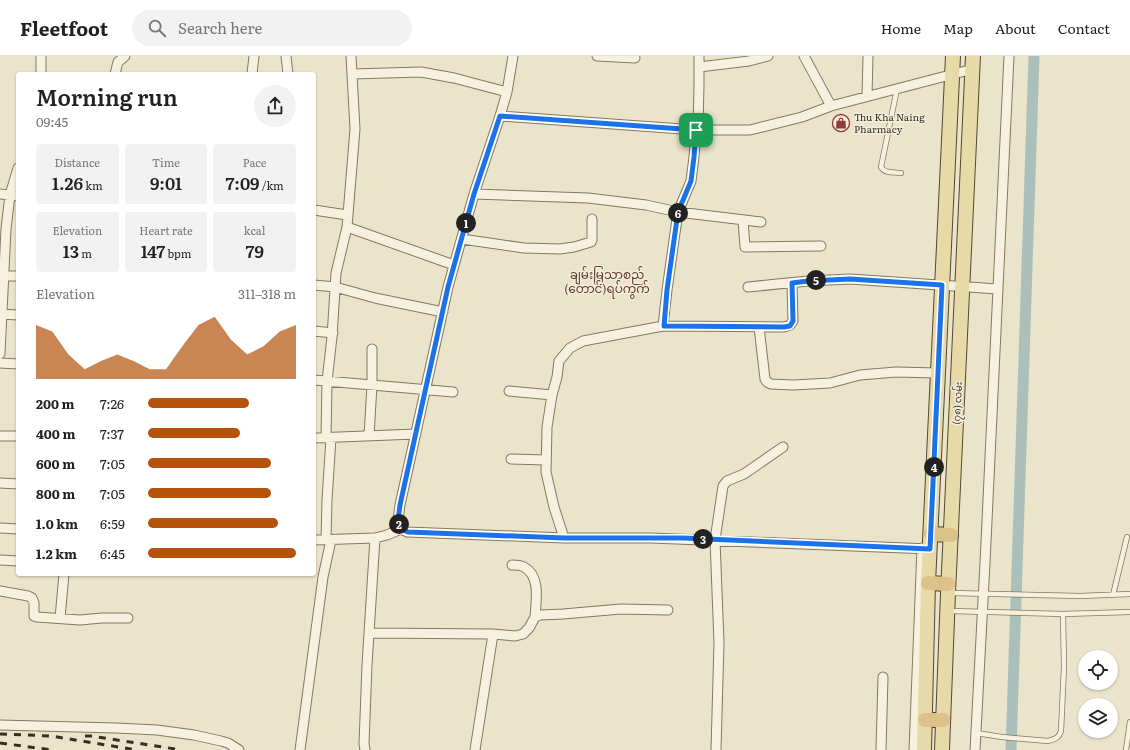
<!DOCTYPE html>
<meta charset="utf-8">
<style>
:root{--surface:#fff;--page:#f2f2f2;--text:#202124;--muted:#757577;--line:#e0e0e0;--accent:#b45309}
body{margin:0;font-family:Literata,"Noto Sans Myanmar",serif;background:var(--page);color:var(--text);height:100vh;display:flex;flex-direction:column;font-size:15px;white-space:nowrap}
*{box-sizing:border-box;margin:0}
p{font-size:13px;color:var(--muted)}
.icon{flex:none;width:22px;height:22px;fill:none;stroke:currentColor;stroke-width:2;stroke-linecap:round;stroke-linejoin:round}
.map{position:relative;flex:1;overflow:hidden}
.details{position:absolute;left:16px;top:16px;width:300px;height:504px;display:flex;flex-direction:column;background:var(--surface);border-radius:4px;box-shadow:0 1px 3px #0004}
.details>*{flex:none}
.tools{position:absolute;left:1078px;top:594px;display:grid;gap:8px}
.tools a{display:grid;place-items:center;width:40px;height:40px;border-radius:50%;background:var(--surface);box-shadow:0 1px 3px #0004;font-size:20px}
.pin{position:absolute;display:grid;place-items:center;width:34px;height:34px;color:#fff;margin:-17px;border-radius:8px;box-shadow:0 2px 6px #0006}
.km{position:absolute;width:20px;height:20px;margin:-10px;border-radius:50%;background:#222;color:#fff;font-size:11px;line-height:20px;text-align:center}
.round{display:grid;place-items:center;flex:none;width:42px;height:42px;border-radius:21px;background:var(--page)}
.head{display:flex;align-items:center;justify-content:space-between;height:68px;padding:0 20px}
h1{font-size:22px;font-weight:600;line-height:30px}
.figures{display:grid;grid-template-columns:repeat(3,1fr);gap:6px;height:68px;padding:4px 20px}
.figures div{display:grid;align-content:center;border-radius:4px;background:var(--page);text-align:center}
.figures b{font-size:17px;font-weight:600}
.figures small{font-size:11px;font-weight:400}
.figures p{font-size:11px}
.chart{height:112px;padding:8px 20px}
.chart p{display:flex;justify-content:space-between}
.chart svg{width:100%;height:72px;margin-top:4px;fill:var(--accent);opacity:.7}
ul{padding:0 20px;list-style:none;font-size:13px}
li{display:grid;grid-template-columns:64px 48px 1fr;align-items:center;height:30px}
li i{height:10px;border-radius:5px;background:var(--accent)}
header{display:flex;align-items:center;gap:24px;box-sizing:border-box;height:56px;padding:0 20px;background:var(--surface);border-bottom:1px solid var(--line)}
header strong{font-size:19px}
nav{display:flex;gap:22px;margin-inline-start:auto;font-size:14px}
.search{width:280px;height:36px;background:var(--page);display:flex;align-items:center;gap:10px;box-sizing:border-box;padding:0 14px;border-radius:22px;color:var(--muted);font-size:15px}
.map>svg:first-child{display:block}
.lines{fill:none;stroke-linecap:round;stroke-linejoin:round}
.canal{stroke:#abc0bb;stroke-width:11}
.service-casing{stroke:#867861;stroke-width:6}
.minor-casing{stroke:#867861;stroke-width:11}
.primary-casing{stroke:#544634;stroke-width:16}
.trunk-casing{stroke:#544634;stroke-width:16}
.service{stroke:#f6f1de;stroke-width:4.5}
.minor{stroke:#f6f1de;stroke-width:9}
.primary{stroke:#e8daa8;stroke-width:14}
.trunk{stroke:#dcc288;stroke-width:14}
.rail{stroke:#382f23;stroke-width:3;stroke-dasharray:7 7;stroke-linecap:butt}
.route-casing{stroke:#fff;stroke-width:8}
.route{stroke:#1a73e8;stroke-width:5}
.labels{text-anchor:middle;stroke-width:3;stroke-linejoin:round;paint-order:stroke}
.poi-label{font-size:10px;fill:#382f23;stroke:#f3eeda;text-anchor:start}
.street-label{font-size:10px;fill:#382f23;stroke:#f3eeda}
.quarter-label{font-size:12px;fill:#603827;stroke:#f3eeda}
</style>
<header>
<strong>Fleetfoot</strong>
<div class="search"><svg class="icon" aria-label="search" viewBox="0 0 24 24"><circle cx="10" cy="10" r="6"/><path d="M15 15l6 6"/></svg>Search here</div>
<nav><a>Home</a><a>Map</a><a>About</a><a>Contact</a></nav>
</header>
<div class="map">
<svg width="1130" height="694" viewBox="0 0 1130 694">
<rect width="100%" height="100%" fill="#eae4cb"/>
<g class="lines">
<path class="canal" d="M1011,694l23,-694"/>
<g class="service-casing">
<path id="service" d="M897,33l-16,78c4,7 13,5 20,6
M950,537l130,3 50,-2
M1113,539l14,-58
M950,555l113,3 67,-2
M976,677l26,4 46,4c7,-2 11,-3 13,-10l3,-64 -1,-53
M1126,694l4,-28"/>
</g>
<g class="minor-casing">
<path id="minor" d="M286,0l2,18
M513,0l-6,36 -7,24 -26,78 -26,93 -48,218 -2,15 3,9 6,3 157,6h87l279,11
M597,0l38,2
M804,0l27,50
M699,11l50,-6 19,-5
M41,18v-18
M115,18l3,-12 7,-6
M252,18l2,-18
M352,18l69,-2 33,6 53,14
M867,40l1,-40
M500,60l196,14h54l52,-13 29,-11 142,-37
M698,74l1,-46v-28
M0,138l18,2
M474,138l114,4 58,7 32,7 83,10
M314,154l33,5
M743,164l2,27 76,-1
M347,171l107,38
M462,183l62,9 36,1 14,-2 17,-5 1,-2v-21
M4,220h14
M314,229l21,2 40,11 68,14
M748,231l60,-6 42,-2 148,10
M0,258l18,1
M663,270l4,-36 11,-78 13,-31 3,-24 2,-27
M759,271l6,52 2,3 4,2 22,1 37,-2 30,-8 36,-3 41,1
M314,275l19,2
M0,298l6,-125 4,-34 8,-27
M0,307l18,1
M314,324l139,12
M509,335l43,4
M0,380h18
M369,380l3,-51v-36
M314,382l102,-4
M326,382l1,-57 5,-44 4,-64 11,-46 8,-98 -4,-73
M511,403l35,1
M0,427l18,1
M0,472l18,1
M564,482l-10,-31 -8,-35 1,-45 5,-32 5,-18 2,-16 11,-13 13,-7 80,-15 121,1 6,-2 3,-4 -1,-38
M314,484l61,-2 12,-3 14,-6
M326,484l1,-40 4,-62
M0,504l18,1
M512,509c3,0 9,0 12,2 17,9 12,34 11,50
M0,535l28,5 4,2 2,5v13l3,1 43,3 22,-2h26
M60,562l4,-44
M369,577l124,1 22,2 8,-2 6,-6 6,-11 5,-2 23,-1 58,-5 47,1
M0,669l116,3 41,2 37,5 27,6 7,2 11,7
M300,694l23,-173 8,-37
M365,694l-1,-6 3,-79 8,-127
M475,694l18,-116
M716,694l3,-107 -4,-103 8,-54 4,-5 17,-7 39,-27
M881,694l2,-73
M914,694l8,-202
M975,694l10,-187 24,-507"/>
</g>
<g class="primary-casing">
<path id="primary" d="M924,694l4,-167 25,-527
M942,694l6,-157 25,-537"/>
</g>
<g class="trunk-casing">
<path id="trunk" d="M931,478l20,1
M928,527l20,1
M925,664h18"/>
</g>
<use href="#service" class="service"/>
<use href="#minor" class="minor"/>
<use href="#primary" class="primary"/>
<use href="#trunk" class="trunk"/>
<path class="rail" d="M0,678l51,2 86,14
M85,680h6l91,14
M0,687l52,7"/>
</g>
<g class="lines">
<g class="route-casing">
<path id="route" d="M500,60l196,14 -2,27 -3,24 -13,31 -11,78 -3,36 120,1 6,-1 3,-5 -1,-38 16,-2 42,-2 92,6 -12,264 -247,-11h-119l-156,-6 -7,-3 -3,-9 2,-15 48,-218 26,-93z"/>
</g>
<use href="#route" class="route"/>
</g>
<defs>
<g id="shop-ring" transform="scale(0.9)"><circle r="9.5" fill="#f3eeda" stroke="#8e3e38" stroke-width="1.5"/><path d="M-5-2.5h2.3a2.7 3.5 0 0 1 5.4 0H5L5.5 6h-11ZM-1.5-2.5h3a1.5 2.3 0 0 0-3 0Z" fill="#8e3e38"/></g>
</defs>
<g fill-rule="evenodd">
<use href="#shop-ring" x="841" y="67"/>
</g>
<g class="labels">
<g class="poi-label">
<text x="854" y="65">Thu Kha Naing<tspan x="854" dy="12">Pharmacy</tspan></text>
</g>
<g class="street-label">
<text transform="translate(957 347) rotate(-87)" y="4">(၇၈) လမ်း</text>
</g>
<g class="quarter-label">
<text x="607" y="223">ချမ်းမြသာစည်<tspan x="607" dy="14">(တောင်)ရပ်ကွက်</tspan></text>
</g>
</g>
</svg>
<div class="tools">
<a><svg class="icon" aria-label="locate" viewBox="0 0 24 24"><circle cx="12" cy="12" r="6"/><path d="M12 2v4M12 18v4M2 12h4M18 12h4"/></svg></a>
<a><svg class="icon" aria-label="layers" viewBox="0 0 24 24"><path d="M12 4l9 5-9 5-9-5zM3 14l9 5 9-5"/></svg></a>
</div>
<div class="pin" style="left:696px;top:74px;background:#1e9e55"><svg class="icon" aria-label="arrive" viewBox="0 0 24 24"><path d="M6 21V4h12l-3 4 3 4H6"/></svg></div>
<b class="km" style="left:466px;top:167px">1</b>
<b class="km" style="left:399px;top:468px">2</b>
<b class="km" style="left:703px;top:483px">3</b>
<b class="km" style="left:934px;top:411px">4</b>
<b class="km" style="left:816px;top:224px">5</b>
<b class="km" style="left:678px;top:157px">6</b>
<section class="details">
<div class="head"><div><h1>Morning run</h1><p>09:45</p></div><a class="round"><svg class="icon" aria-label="share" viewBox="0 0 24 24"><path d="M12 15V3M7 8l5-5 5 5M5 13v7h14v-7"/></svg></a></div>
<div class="figures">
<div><p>Distance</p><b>1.26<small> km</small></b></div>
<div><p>Time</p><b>9:01</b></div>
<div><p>Pace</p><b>7:09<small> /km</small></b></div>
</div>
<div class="figures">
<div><p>Elevation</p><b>13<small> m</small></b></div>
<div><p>Heart rate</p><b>147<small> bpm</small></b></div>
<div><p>kcal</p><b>79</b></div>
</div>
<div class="chart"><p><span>Elevation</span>311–318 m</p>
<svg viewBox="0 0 160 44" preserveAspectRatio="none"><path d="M0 44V11L10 15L20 29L30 38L40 33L50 29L60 33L70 38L80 38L90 24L100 11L110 6L120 20L130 29L140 24L150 15L160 11V44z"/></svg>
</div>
<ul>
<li><b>200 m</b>7:26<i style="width:68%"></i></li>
<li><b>400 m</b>7:37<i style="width:62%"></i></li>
<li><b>600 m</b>7:05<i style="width:83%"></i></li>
<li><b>800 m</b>7:05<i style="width:83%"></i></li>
<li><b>1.0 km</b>6:59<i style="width:88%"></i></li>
<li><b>1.2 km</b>6:45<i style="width:100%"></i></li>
</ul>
</section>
</div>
